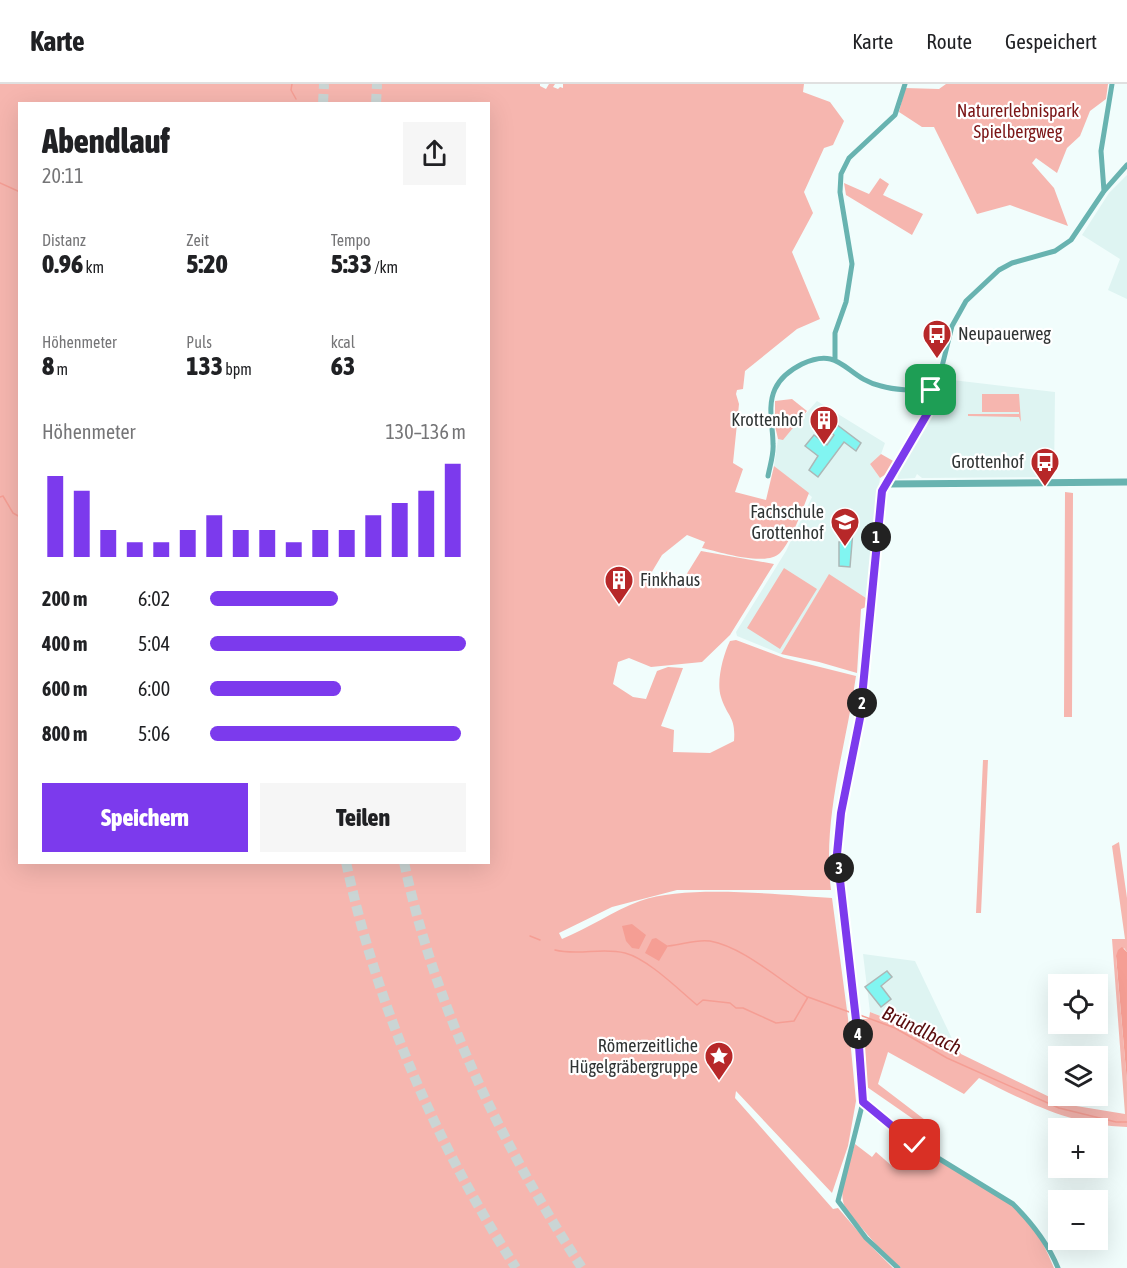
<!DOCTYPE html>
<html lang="de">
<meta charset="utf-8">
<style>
:root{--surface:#fff;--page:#f6f6f6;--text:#202124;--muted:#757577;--line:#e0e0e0;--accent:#7c3aed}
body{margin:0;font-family:"Asap Condensed",sans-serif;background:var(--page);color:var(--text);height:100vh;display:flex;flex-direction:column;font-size:22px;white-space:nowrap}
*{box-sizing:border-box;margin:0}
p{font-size:20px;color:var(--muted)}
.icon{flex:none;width:33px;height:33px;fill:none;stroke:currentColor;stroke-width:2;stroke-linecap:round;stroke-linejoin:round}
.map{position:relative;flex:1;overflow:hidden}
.side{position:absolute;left:18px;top:18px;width:472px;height:762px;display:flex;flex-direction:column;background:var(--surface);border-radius:0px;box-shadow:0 6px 24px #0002}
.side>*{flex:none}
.buttons{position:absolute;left:1048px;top:890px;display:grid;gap:12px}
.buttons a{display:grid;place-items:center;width:60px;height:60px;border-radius:0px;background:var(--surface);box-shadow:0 6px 24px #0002;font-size:30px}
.pin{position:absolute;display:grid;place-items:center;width:51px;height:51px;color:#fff;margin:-26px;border-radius:12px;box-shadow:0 3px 9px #0006}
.km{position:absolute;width:30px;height:30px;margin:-15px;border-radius:50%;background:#222;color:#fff;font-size:16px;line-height:30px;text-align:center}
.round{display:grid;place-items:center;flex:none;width:63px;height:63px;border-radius:0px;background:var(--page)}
.head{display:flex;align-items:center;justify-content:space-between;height:102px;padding:0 24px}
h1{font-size:33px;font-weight:800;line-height:45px}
.stats{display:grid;grid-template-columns:repeat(3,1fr);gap:9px;height:102px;padding:6px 24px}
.stats div{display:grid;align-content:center}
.stats b{font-size:26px;font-weight:800}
.stats small{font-size:16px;font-weight:400}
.stats p{font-size:16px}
.chart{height:168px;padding:12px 24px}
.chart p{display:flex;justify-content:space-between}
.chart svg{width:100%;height:108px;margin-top:6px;stroke:var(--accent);stroke-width:6}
.button{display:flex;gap:12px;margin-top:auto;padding:12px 24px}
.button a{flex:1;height:69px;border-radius:0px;background:var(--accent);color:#fff;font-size:24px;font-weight:800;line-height:69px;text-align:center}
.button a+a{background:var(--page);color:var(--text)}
ul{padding:0 24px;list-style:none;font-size:20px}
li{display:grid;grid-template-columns:96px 72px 1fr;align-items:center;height:45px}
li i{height:15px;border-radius:8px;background:var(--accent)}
header{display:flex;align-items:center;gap:36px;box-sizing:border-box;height:84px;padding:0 30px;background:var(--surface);border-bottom:2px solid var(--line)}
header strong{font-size:28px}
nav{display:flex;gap:33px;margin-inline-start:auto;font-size:21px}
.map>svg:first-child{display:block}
.built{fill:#def4f2}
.green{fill:#f6b6af;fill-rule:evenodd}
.water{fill:#f59e94}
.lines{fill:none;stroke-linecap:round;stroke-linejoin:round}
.stream{stroke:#f59e94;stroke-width:1.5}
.building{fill:#81f5f1;stroke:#acb7b6;stroke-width:1.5}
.motorway-tunnel{stroke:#cad5d4;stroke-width:10;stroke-dasharray:10 5;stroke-linecap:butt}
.minor{stroke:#68b3b0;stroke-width:5}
.tertiary{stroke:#68b3b0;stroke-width:7}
.route-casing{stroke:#fff;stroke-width:12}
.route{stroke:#7c3aed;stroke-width:8}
.labels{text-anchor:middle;stroke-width:4.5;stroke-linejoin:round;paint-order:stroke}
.park-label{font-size:18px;fill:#7b1516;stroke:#fff}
.poi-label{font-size:18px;fill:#303434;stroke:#fff;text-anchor:end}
.water-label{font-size:20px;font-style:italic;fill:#5a0d0e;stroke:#fff}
</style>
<header>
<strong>Karte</strong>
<nav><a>Karte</a><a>Route</a><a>Gespeichert</a></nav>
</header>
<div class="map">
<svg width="1127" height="1184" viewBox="0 0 1127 1184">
<rect width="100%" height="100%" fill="#f1fdfc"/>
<path class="built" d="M1127,91v124l-19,-9 12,-31 -38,-24 27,-42z
M944,295l111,13 -1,85 -132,1 -5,-4 -2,4 -17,1 -1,-4 39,-72z
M817,317l68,42 -4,11 -11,10 10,14 -14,120 -37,-23 -48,79 -44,-18 -1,-4 50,-81 26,-54 -38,-31 4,-27h5z
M863,870l52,7 40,84 -85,-33z"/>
<path class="green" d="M0,0h540v2l6,3 3,-5h6l-2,3 5,2 2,-2 3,1v-4h241l-1,8 27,10 14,19 -11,24 -9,3 -20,44 9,21 -21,39 28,67 -23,10 -52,42 -2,18 -6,1 -1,4 3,10 -6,59 10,6 -8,23 31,8 8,-34 35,27c-7,17 -17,47 -29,60 -14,14 -60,-1 -78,-5l3,-6 -18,-7 -25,20 -12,20 10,7 7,-11 16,9 18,-29 73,13 -44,71 -28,27 -51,5 -22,-9 -11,4 -5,22 20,13 13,2 11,-28 11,-4 15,1 -22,58 13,4 -1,22 37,1 24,-12c2,-25 -7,-24 -13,-44 -5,-15 2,-42 9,-56l6,-1 48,18 72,18c-10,71 -34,142 -25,214h-154l-65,17 -53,26 3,6c27,-11 51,-28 78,-38 48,-17 140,-6 192,-3l16,120 8,83 -8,45 -16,47 -96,-102 -1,7 98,111 5,-1 30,35 25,25h-893zM20,20h469v758h-469z
M946,0h162l-2,15 -16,12 -10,25 -13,12 -10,25 -21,-15 -4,5 22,25 14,38 -58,-21 -33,9 -43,-87h-12l-23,-15 6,-24 34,1z
M880,94l9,6 -6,11 40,19 -11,21 -66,-40 -2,-12 25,11z
M982,310h37l2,28 -2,-5 -51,-1v-2h51v-2h-37z
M792,315l15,12 -24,29 -5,-1 -3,-13v-25z
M881,370l14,8 -6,10 -9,6 -10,-14z
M1065,408l8,1 -1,224h-8z
M784,484l33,21 -37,60 -33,-21z
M829,490l37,24v9l-5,2 -4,64 -38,-11 -38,-8z
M983,676h5l-7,153h-5z
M1119,758l8,56v54l-3,-4 -8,9 11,125v45c-57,-2 -98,-24 -148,-49l-15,16 -76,-42 -10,32 55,42 -4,4 -62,-43 -4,-68h6l1,-7 85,33 6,9 103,50 61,10 -13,-175h13l-13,-93z
M911,1059c37,26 88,41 116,76 12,15 20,32 27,49h-153l-22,-20 -32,-37c-12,-18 2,-47 8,-67l17,13 4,-5 16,14z"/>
<path class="water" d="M632,840l14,11 -7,14 -7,-1 -6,-7 -4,-15z
M656,854l12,8 -9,15 -14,-8 7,-14z
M1122,863l5,5v130l-11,-126 2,-6z"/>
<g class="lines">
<path class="stream" d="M292,0l-1,6 5,9
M0,99l20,9
M0,413l3,-1 10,17 7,4
M530,852l10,4
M668,862c15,-1 26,-7 42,-5 33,6 68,38 97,56
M555,866c23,6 47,-3 70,3 23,6 53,36 72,52l6,-5 27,3 6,5h7l33,15 18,-2 14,-24 44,16
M857,930l38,14 52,30 112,50 57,14h11"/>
</g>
<path class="building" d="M824,331l37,28 -5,8 -12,-9 -26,35 -9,-7 9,-14 -13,-10 9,-11 13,10 7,-10 -15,-13z
M842,445l11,1 -3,37 -11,-1v-24h2z
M887,887l5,6 -11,9 10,13 -10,8 -16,-20z"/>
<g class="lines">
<path class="motorway-tunnel" d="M323,20l1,-20
M376,20l1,-20
M346,778c31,145 90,282 170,406
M404,778c31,146 97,282 178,406"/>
<path class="minor" d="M1104,107l-3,-40 11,-67
M835,275v-26l11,-31 6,-38 -12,-72 1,-18 8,-16 46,-43 10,-31
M768,392c2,-11 6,-22 5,-32 0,-18 -6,-38 2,-55 5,-11 17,-20 27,-25 40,-19 43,14 79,22 17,5 37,4 55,4
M863,1018l39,34 111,68c19,19 35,39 45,64
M898,1184l-32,-30 -28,-37 25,-99 -4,-56 -22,-192 4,-41 19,-95 5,-40 12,-147 5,-40 52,-92 18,-73 14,-25 33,-31 13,-7 43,-12 16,-11 33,-49 23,-26"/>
<path class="tertiary" d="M887,400l240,-2"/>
</g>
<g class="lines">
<g class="route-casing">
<path id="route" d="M915,1061l-52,-43 -4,-56 -22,-192 4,-41 19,-95 22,-227 48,-82 6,-19h-5"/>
</g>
<use href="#route" class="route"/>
</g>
<defs>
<g id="bus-pin" transform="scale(1.5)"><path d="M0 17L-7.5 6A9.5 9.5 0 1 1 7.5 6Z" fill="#b72829" stroke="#fff"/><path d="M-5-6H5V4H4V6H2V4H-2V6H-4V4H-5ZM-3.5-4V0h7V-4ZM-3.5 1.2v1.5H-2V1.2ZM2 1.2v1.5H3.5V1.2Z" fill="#fff"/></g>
<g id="building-pin" transform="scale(1.5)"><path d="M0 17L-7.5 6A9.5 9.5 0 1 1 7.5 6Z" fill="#b72829" stroke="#fff"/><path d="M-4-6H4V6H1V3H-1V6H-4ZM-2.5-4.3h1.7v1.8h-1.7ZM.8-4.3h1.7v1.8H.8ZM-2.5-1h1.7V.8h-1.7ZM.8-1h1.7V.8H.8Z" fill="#fff"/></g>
<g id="school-pin" transform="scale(1.5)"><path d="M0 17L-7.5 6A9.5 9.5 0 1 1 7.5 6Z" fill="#b72829" stroke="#fff"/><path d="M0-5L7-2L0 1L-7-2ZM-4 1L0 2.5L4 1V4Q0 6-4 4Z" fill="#fff"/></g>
<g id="sight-pin" transform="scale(1.5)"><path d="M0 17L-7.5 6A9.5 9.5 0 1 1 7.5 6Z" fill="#b72829" stroke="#fff"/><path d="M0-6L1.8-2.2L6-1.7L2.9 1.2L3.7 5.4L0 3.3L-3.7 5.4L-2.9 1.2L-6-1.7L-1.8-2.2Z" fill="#fff"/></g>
</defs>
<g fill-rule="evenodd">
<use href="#bus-pin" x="937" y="250"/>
<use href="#building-pin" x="824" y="336"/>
<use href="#bus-pin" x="1045" y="378"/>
<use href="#school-pin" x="845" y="438"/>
<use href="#building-pin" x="619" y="496"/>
<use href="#sight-pin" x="719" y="972"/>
</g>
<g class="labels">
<g class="park-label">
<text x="1018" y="33">Naturerlebnispark<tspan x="1018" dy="21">Spielbergweg</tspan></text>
</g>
<g class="poi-label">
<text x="958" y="256" text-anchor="start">Neupauerweg</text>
<text x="803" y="342">Krottenhof</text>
<text x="1024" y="384">Grottenhof</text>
<text x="824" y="434">Fachschule<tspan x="824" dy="21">Grottenhof</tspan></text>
<text x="640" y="502" text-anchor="start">Finkhaus</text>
<text x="698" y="968">Römerzeitliche<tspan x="698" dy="21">Hügelgräbergruppe</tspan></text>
</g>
<g class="water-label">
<text transform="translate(922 946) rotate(26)" y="7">Bründlbach</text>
</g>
</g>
</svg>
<div class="buttons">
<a><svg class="icon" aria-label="locate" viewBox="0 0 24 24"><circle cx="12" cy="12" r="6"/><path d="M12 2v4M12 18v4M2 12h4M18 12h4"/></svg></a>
<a><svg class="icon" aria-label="layers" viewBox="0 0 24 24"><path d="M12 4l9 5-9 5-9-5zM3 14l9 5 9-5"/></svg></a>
<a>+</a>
<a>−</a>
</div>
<div class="pin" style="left:931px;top:306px;background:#1e9e55"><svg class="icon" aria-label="arrive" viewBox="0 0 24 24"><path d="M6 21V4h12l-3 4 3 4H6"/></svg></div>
<div class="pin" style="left:915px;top:1061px;background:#d93025"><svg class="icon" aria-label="check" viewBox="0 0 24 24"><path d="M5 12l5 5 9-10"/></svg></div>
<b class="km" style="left:876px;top:453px">1</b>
<b class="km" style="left:862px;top:619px">2</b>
<b class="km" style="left:839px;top:784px">3</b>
<b class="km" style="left:858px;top:950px">4</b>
<section class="side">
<div class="head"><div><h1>Abendlauf</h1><p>20:11</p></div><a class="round"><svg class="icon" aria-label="share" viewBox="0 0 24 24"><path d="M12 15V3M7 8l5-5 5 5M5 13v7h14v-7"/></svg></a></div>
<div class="stats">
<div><p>Distanz</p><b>0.96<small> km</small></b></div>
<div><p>Zeit</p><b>5:20</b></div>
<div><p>Tempo</p><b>5:33<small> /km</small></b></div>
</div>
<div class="stats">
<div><p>Höhenmeter</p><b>8<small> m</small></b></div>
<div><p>Puls</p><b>133<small> bpm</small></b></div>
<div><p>kcal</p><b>63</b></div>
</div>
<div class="chart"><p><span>Höhenmeter</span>130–136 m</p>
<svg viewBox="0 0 160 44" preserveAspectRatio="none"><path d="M5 44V11M15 44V17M25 44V33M35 44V38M45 44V38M55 44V33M65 44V27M75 44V33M85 44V33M95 44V38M105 44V33M115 44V33M125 44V27M135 44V22M145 44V17M155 44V6"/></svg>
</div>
<ul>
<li><b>200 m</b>6:02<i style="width:50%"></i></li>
<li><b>400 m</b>5:04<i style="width:100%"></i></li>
<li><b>600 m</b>6:00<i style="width:51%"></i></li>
<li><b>800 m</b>5:06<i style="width:98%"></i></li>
</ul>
<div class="button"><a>Speichern</a><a>Teilen</a></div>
</section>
</div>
